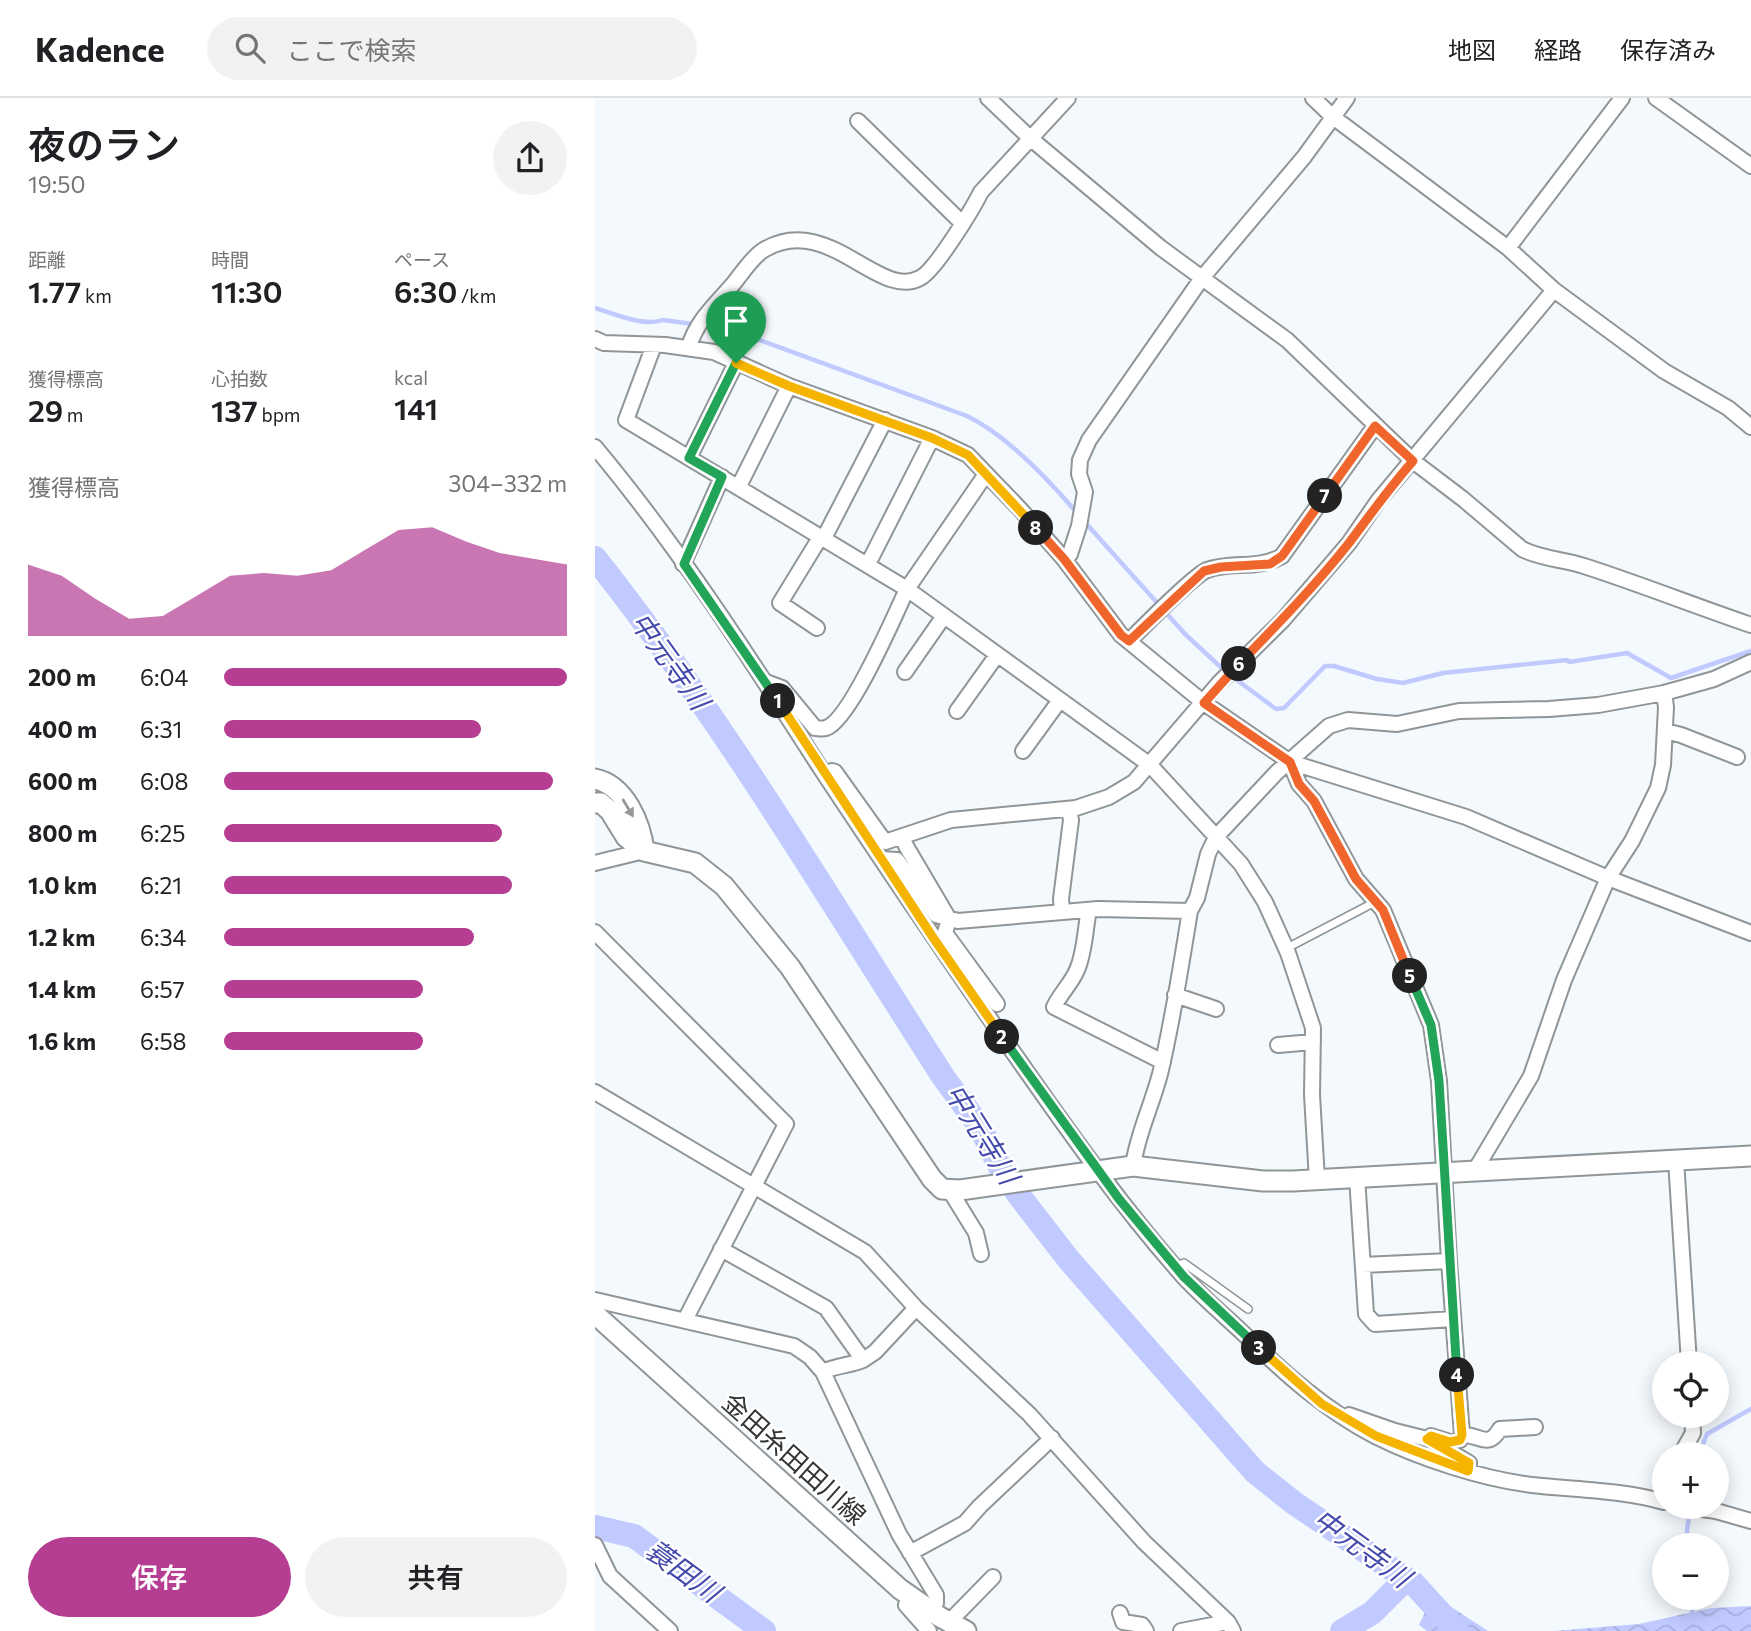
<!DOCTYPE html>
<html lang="ja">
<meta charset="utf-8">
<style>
:root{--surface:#fff;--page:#f2f2f2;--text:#202124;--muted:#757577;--line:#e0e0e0;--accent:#b53d92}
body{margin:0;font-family:Commissioner,"Noto Sans JP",sans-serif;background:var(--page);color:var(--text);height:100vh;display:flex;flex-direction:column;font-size:26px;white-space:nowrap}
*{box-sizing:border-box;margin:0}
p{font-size:23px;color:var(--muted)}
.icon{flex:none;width:38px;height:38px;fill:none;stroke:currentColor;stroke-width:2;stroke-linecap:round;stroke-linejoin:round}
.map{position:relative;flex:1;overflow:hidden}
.drawer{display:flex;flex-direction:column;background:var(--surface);width:595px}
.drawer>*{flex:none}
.tools{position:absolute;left:1057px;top:1253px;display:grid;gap:14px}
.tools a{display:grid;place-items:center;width:77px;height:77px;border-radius:50%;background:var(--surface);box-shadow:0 4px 18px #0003;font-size:35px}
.pin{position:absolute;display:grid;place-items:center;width:60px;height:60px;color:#fff;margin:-72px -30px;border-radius:50% 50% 50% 0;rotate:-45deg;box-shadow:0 0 7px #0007}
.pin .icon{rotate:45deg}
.km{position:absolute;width:35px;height:35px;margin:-18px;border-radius:50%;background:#222;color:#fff;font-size:19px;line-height:35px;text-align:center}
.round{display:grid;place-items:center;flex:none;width:74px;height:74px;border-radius:37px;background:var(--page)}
.head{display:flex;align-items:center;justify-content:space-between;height:119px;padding:0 28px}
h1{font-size:38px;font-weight:600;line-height:52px}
.metrics{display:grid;grid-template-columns:repeat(3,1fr);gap:10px;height:119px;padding:7px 28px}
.metrics div{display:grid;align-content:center}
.metrics b{font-size:30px;font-weight:600}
.metrics small{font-size:19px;font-weight:400}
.metrics p{font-size:19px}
.chart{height:196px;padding:14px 28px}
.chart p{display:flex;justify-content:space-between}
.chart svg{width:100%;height:126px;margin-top:7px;fill:var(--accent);opacity:.7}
.button{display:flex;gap:14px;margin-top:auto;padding:14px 28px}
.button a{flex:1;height:80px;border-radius:42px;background:var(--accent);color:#fff;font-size:28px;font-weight:600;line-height:80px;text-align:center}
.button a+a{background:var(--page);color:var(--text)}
ul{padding:0 28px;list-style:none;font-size:23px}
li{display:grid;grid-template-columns:112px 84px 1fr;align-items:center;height:52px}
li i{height:18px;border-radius:9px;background:var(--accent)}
header{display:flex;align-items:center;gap:42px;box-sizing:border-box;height:98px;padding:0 35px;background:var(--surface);border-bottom:2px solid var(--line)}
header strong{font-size:33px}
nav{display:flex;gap:38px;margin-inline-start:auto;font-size:24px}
.search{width:490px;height:63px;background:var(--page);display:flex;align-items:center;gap:18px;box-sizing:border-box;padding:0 24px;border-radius:38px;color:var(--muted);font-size:26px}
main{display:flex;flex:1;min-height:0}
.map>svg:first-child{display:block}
.water{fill:url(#water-waves)}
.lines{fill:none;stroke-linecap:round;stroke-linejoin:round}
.stream{stroke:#c0caff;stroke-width:4.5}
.river{stroke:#c0caff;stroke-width:24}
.lane-casing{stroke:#909598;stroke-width:10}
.street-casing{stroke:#909598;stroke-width:18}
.secondary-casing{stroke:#909598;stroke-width:23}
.lane{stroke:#fff;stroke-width:7}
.street{stroke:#fff;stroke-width:14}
.secondary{stroke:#fff;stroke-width:19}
.oneway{fill:#98999a}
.split-1-casing{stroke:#fff;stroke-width:14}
.split-2-casing{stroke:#fff;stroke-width:14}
.split-3-casing{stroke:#fff;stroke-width:14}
.split-4-casing{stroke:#fff;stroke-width:14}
.split-5-casing{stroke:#fff;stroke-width:14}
.split-6-casing{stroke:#fff;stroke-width:14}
.split-7-casing{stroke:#fff;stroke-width:14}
.split-8-casing{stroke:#fff;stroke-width:14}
.split-9-casing{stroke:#fff;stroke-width:14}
.split-1{stroke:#22a559;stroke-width:9}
.split-2{stroke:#f5b400;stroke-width:9}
.split-3{stroke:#22a559;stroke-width:9}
.split-4{stroke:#f5b400;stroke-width:9}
.split-5{stroke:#22a559;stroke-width:9}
.split-6{stroke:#f0652b;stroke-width:9}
.split-7{stroke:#f0652b;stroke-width:9}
.split-8{stroke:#f0652b;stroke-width:9}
.split-9{stroke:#f5b400;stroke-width:9}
.labels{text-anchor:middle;stroke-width:5;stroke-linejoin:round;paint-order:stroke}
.street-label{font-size:26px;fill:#313334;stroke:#fff}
.water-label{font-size:28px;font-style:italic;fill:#4449ac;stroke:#fff}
</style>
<header>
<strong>Kadence</strong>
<div class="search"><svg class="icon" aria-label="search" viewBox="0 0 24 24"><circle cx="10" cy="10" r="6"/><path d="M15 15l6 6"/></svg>ここで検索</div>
<nav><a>地図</a><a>経路</a><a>保存済み</a></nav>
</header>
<main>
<section class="drawer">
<div class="head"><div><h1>夜のラン</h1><p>19:50</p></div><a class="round"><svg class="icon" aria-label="share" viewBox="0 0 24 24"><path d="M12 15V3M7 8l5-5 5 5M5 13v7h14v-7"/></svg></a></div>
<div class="metrics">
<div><p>距離</p><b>1.77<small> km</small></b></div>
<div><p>時間</p><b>11:30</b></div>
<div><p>ペース</p><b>6:30<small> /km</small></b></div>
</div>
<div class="metrics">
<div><p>獲得標高</p><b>29<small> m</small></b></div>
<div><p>心拍数</p><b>137<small> bpm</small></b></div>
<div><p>kcal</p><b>141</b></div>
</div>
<div class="chart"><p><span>獲得標高</span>304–332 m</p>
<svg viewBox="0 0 160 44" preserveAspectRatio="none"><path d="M0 44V19L10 23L20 31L30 38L40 37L50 30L60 23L70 22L80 23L90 21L100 14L110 7L120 6L130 11L140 15L150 17L160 19V44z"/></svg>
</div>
<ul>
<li><b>200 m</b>6:04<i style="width:100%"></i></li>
<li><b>400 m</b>6:31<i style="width:75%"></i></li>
<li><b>600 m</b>6:08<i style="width:96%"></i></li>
<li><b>800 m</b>6:25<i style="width:81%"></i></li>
<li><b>1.0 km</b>6:21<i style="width:84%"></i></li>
<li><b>1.2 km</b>6:34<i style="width:73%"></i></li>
<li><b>1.4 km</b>6:57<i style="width:58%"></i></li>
<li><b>1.6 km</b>6:58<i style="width:58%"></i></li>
</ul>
<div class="button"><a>保存</a><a>共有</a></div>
</section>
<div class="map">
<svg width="1156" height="1533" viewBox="0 0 1156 1533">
<defs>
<pattern id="water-waves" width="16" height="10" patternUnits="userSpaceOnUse" patternTransform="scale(1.75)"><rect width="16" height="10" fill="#c0caff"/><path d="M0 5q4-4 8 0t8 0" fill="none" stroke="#a5aedb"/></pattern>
</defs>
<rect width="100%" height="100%" fill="#f4f9fd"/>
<path class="water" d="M838,1497l55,36h-61l-8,-6z
M1156,1508v25h-197l85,-7 72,-16z"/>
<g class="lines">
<path class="stream" d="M0,210c20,6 48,19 68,12l37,5 43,9 224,82c39,19 82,64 110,97
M488,422l102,114 41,38 50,37 8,-1 41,-42h9l43,13 26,4 40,-10 124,-13 2,2 58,-9 44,25 80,-27
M1104,1356l8,-20 44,-25
M1094,1447l-2,-15 3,-19
M1095,1500l3,20"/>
<path class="river" d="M0,460c130,164 236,345 349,520l36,49 23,46 18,25 48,62 186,212 39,31 120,81 43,47
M0,1429l39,9 130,95
M747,1533l30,-18 34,-34"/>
<g class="lane-casing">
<path id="lane" d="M692,850l88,-46
M581,1169l8,-4 64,46"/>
</g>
<g class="street-casing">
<path id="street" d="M393,0l42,40 131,110 126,92 126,121 50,38 59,50c19,10 41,10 62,17 56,18 111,40 167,59
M1061,0l95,68
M263,23l104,102
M913,150l114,-150
M959,192l110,81 64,37 23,19
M0,241l9,4 61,2 49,7 75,34 143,52 36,17 52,54 44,50 57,76 83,68 86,59 176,55 142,61 143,55
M59,247l-28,75 281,169c-12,26 -57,131 -81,139 -4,1 -8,0 -11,0l-33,-40 -16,-6
M94,249c7,-26 28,-44 45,-64 8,-10 18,-25 28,-32 65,-41 116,50 158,27 15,-7 53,-70 61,-86l87,-94
M0,349c83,99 156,213 226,322 65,98 131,196 199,293 51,73 103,146 162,213 19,21 42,40 63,60 39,38 80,75 130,101 44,22 107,43 157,49 44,5 90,5 132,17
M94,360l47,-95
M391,376l-79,115 243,176 91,99 24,38 23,51 25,75 -1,67 5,85
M144,388l50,-100
M229,440l61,-118
M469,461l6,-5 9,-28 6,-34 -6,-18 1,-14 9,-20 113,-162 102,-121 43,-59
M88,466l39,-87
M273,466l64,-126
M222,530l-37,-25 41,-67
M534,543c13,-13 65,-66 78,-71 25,-9 51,0 75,-14l93,-130
M310,574l39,-56
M362,613l40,-56
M1070,633l16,4 56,22
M428,653l37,-51
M695,664l9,22 15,17 42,78 27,31 48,115 8,56 10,180 13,174 -2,5 -10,2 -19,-6 -4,3 -32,-8 -46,-16
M237,673l3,1 50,70 66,-22 125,-12 33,-11 25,-15 85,-99 64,-63 66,-77 29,-42 176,-211 -46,-42 -175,-131 -20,-19
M307,738l4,10 43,73 -4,14 52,71
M286,761l16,1 39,55 22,6 140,-12 92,2
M0,765l49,-12
M494,812c-4,19 -4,42 -12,60 -6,14 -17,24 -23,37l109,55
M467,814l-1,-13 10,-79 -2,-11
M0,834l191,192 -101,196
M580,897l41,14
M683,947l35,-3
M0,994l270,160 51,56 113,106 115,128 84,80 5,9
M1081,1062l13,203
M538,1068c4,-31 19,-61 27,-92 13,-54 21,-109 30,-163l7,-13 11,-44 8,-17 61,-65 52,-46 19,-6 49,4 62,-13 90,-2 49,-4 66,-12 50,-14 37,-17
M879,1074l57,-96 33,-96 44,-102 24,-37 26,-53 5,-23 3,-58 -2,-14
M762,1079l9,137 9,10 78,-5
M354,1091l27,44 5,21
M126,1151l105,59 37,52c-14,6 -27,5 -40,12
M768,1167l86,-4
M0,1202l199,46 16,11 13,15 76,162 37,61v8l-4,9
M268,1262l12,-8 41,-44
M867,1337c19,-1 25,15 38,-6l35,-2
M842,1346l32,19v8
M1086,1356l12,-21 -1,-17
M1093,1409l28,4 35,10
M0,1447l15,31 60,55
M315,1455l55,-30 15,-17 72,-68
M315,1499l-4,8 23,26
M525,1515l3,9 19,3 4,6
M354,1524l44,-45
M586,1533l47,-9"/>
</g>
<g class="secondary-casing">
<path id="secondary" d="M0,681c30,6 46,45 49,72
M0,705h6l9,8 16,26 18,14 51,12 29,23 66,81 142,212 10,10 18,1 173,-24 130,15h30l458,-25
M0,1216l305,275 40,28 26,14"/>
</g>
<use href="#lane" class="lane"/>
<use href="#street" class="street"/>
<use href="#secondary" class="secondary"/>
</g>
<defs><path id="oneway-solid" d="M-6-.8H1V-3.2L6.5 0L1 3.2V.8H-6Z" transform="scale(1.75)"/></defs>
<use class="oneway" href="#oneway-solid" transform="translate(33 710) rotate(59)"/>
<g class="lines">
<g class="split-1-casing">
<path id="split-1" d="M141,265l-47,95 33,19 -38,87 94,137"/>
</g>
<g class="split-2-casing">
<path id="split-2" d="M183,603l154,235 70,101"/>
</g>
<g class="split-3-casing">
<path id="split-3" d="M407,939l117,162 65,78 75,71"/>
</g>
<g class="split-4-casing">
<path id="split-4" d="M664,1250l63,56 54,32 92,35 1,-8 -42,-24 4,-3 19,6 10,-2 2,-5 -5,-60"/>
</g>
<g class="split-5-casing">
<path id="split-5" d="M815,878l21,49 8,56 18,294"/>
</g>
<g class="split-6-casing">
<path id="split-6" d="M644,566l-35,39 86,59 9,22 15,17 42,78 27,31 27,66"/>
</g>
<g class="split-7-casing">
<path id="split-7" d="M644,566c38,-39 76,-78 110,-121 21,-28 41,-56 64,-82l-38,-35 -50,70"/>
</g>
<g class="split-8-casing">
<path id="split-8" d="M441,430l28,31 57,76 8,6 75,-70 17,-4 49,-3 12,-8 43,-60"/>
</g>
<g class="split-9-casing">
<path id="split-9" d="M141,265l53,23 143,52 36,17 68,73"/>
</g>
<use href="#split-1" class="split-1"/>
<use href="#split-2" class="split-2"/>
<use href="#split-3" class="split-3"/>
<use href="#split-4" class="split-4"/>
<use href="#split-5" class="split-5"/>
<use href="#split-6" class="split-6"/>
<use href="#split-7" class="split-7"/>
<use href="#split-8" class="split-8"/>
<use href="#split-9" class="split-9"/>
</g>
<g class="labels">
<g class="street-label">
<text transform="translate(199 1361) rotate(42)" y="9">金田糸田田川線</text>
</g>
<g class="water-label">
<text transform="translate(75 563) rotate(54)" y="10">中元寺川</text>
<text transform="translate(387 1036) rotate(58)" y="10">中元寺川</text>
<text transform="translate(767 1450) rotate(36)" y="10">中元寺川</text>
<text transform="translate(88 1473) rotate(36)" y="10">蓑田川</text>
</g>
</g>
</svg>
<div class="tools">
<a><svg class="icon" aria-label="locate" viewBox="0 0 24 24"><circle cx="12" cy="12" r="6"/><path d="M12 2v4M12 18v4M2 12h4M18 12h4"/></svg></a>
<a>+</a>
<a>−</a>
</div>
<div class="pin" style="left:141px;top:265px;background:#1e9e55"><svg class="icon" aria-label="arrive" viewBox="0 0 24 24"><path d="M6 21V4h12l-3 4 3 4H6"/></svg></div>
<b class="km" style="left:183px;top:603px">1</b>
<b class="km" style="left:407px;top:939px">2</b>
<b class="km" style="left:664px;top:1250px">3</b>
<b class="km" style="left:862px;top:1277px">4</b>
<b class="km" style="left:815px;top:878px">5</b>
<b class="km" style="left:644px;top:566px">6</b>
<b class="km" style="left:730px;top:398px">7</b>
<b class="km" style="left:441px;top:430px">8</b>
</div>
</main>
